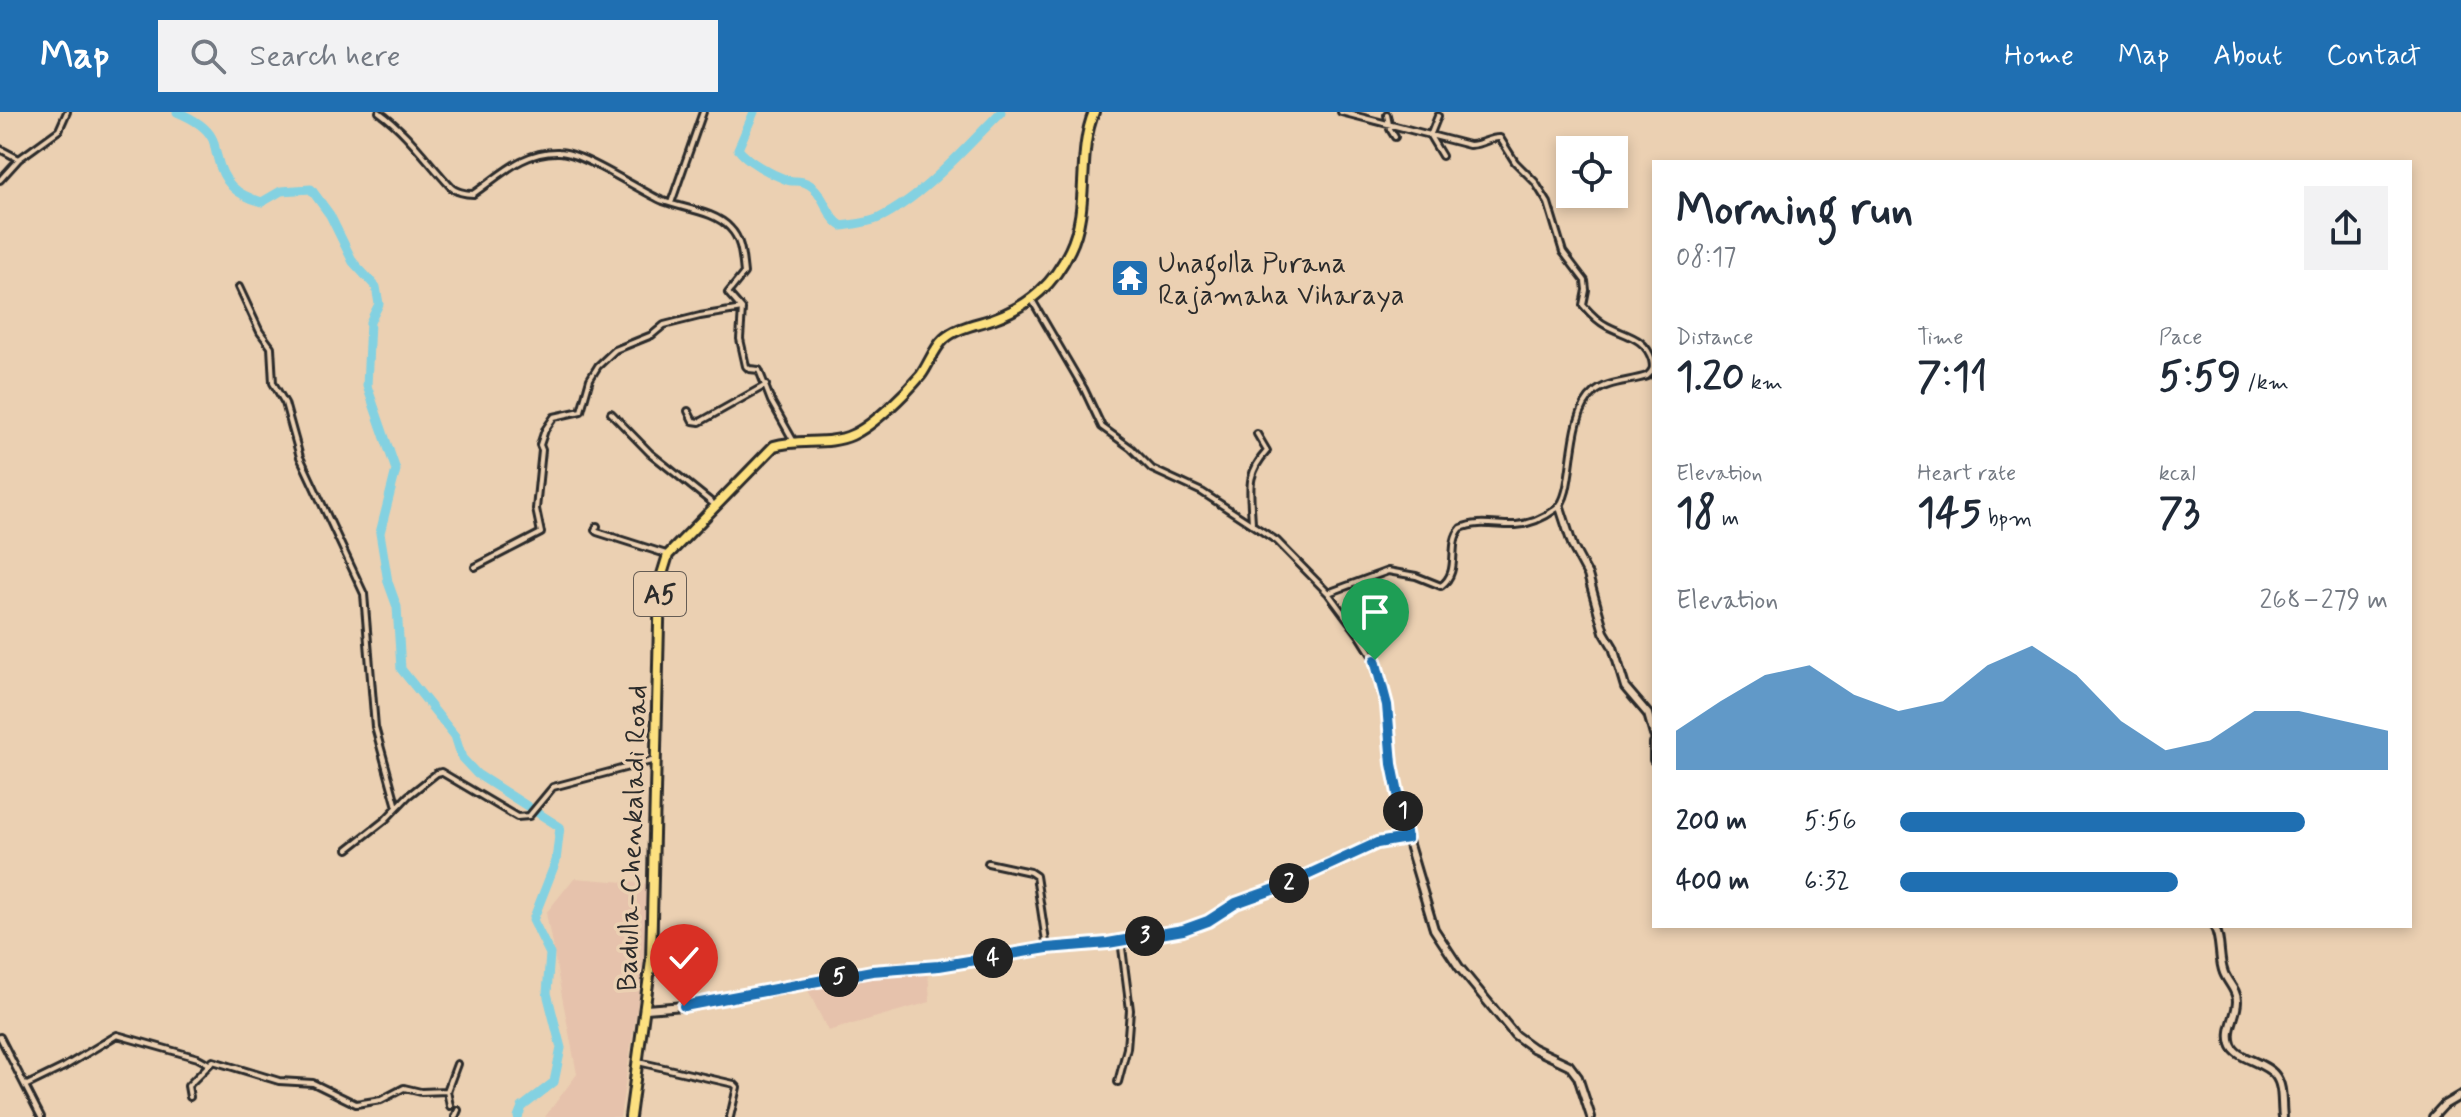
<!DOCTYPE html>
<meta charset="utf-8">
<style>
:root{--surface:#fff;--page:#f2f2f3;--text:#1f2937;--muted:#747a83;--accent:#1f6fb2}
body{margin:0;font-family:Mynerve,sans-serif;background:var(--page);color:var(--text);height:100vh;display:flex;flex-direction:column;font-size:30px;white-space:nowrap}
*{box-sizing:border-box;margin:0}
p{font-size:26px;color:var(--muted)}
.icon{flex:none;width:44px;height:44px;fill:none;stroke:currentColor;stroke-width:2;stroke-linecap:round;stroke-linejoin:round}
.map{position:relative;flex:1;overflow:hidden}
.side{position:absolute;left:1652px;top:48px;width:760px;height:768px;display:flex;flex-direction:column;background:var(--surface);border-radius:0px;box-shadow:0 4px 12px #0003}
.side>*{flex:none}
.controls{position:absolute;left:1556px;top:24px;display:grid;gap:16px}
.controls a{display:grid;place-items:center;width:72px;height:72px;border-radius:0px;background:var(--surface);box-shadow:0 4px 12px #0003;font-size:40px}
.pin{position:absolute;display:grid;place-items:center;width:68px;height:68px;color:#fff;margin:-82px -34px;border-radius:50% 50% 50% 0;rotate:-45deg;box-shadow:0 0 8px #0007}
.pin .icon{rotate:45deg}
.km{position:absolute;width:40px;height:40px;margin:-20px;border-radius:50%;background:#222;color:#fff;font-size:22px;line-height:40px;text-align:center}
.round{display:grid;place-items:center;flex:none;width:84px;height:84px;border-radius:0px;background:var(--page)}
.headline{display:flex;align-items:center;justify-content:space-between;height:136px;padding:0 24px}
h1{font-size:44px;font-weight:700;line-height:60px}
.metrics{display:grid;grid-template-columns:repeat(3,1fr);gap:12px;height:136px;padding:8px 24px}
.metrics div{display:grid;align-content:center}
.metrics b{font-size:40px;font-weight:700}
.metrics small{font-size:22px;font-weight:400}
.metrics p{font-size:22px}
.chart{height:224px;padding:16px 24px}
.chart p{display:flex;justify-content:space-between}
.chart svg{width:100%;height:144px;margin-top:8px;fill:var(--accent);opacity:.7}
ul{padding:0 24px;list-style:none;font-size:26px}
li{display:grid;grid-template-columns:128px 96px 1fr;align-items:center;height:60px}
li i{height:20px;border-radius:10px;background:var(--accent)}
header{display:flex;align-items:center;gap:48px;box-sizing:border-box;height:112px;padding:0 40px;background:var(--accent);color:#fff}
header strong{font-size:38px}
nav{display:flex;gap:44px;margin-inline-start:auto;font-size:28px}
.search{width:560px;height:72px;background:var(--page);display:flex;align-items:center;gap:20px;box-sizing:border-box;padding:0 28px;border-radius:0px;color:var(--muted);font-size:30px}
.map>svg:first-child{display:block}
.built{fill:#e6c2ac}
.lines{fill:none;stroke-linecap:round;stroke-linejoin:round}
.river{stroke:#83d1e1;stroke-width:9}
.street-casing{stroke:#2b2b2b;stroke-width:10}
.secondary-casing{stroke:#2b2b2b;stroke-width:12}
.highway-casing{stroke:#2b2b2b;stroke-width:14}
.street{stroke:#ebd0b2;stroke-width:4}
.secondary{stroke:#ebd0b2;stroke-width:6}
.highway{stroke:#fce080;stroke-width:8}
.route-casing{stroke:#fff;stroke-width:16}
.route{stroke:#1f6fb2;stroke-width:10}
.labels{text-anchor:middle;stroke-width:7;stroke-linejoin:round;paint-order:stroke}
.shield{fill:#ebd0b2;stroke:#655c54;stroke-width:2}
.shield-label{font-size:26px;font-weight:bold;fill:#2b2b2b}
.poi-label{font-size:28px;fill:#2b2b2b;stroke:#ebd0b2;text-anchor:start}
.street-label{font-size:28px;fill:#2b2b2b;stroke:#ebd0b2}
</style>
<header>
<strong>Map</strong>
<div class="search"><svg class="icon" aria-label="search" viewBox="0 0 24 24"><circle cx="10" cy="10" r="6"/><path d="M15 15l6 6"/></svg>Search here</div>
<nav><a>Home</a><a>Map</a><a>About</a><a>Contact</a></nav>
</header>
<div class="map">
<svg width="2461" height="1005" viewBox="0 0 2461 1005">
<rect width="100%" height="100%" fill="#ebd0b2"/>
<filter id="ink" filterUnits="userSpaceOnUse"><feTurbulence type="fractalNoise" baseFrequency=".0125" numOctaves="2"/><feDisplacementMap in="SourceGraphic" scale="16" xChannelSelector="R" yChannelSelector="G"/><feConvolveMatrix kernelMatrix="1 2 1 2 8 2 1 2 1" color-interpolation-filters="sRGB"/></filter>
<g filter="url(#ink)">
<path class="built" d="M574,766l76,6 -6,79 -24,154h-75l32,-43 -31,-161z
M928,857l2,33 -102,29 -20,-41 49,-16z"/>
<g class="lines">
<path class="river" d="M177,0c12,5 29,14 35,26 3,5 3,13 5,18 6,27 19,39 45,46l19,-11 30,-2 19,26 23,47 23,25 3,17 -9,18 -3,64 29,84 -16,63 8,49 9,25 4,62 54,67 7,22 15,16 83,53 -4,34 -23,59 17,34 -3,39 14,55 -7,34 -32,25 -4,10
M754,0l-16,37c10,13 33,25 49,31 5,2 13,0 19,3 18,7 20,34 36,43 12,-2 26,-3 37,-8 45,-22 87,-71 122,-106"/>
<g class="street-casing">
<path id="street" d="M379,0c29,21 47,48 71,74 5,6 16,8 23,8 27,-18 49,-43 86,-42 23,0 81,39 104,49 21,8 52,10 67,27 12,12 12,29 14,45l-16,20 14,16 -2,30 6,27 3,3 10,1 12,31 22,39
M1387,3l3,14 5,8
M1438,4l-8,20 12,20
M0,37l19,10
M0,68l19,-21 40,-29 8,-18
M671,91l32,-91
M239,175l21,45 11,15 2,36 12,20 15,54 64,137 11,133 22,80
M1032,188l52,89 18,38 29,21 21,21 50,23 75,49 51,52 32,43 15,24 12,45 5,59 15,74
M688,299l5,10 7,1 66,-37
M611,301l39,40 66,53
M1252,412c-1,-32 -8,-48 15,-73l-10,-17
M597,414l-2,4 2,2 69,22
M475,455l66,-34 -5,-24 6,-59 -2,-5 5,-15 9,-13 27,-6 9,-32 8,-13 17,-16 37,-15 12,-10 36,-9 42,-7
M1328,481l60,-22 28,5 25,10c21,-15 5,-41 20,-58 17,-8 37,-2 55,-3 14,-1 29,-8 40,-16 21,-14 8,-91 38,-116 13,-12 36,-11 53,-17 6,-5 7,-8 5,-16 -7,-23 -26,-24 -45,-34 -8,-4 -18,-14 -24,-21l3,-15 -1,-9 -22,-29 -15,-49 -13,-21 -20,-20 -15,-24c-10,-1 -17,7 -31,7l-128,-33
M348,737l37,-29 23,-24 29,-23 4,-1 76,45 12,-1 24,-29 102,-27
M988,751l42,9 6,4 11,72
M0,925l41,80
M638,950l96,22 3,3 -7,30
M1118,970l9,-34 3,-38 -9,-70
M25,974l39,-19 53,-32 81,23 11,6
M447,979l10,-27
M190,985l-2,-11 25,-25 66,20 34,2 43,21 25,-4 23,-12 17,4 26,-1 3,15
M455,1005l3,-7"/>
</g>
<g class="secondary-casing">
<path id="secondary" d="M1560,395l13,40 15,28 16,57 9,15 12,40 23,27 6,21
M1654,631v17
M2214,814c8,13 4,32 10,47 4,10 13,17 13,28 0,15 -11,28 -6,43 4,15 33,17 44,31 9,11 6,28 8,42
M646,897l38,-3 188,-35 67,-5 108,-18 61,-5 75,-13 25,-9 28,-18 45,-16 96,-44 30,-5 27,91 25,38 56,68 18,13 36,17 9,12 13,40
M2433,1005l11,-12 17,-10"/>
</g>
<g class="highway-casing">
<path id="highway" d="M630,1005l21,-156 9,-380 8,-26 106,-109c26,-8 54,0 78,-11 22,-10 53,-41 69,-60 8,-11 13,-27 23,-36 13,-12 35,-15 51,-21 35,-13 59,-34 75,-68 21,-43 6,-95 24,-138"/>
</g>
<use href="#street" class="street"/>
<use href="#secondary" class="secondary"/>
<use href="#highway" class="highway"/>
</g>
</g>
<g class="lines" filter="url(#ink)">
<g class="route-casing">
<path id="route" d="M684,894l188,-35 67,-5 108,-18 61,-5 75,-13 25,-9 28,-18 45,-16 96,-44 30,-5 -15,-74 -5,-59 -12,-45"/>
</g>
<use href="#route" class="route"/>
</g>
<defs>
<g id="temple-square" transform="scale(2)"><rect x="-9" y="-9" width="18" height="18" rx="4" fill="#1f6fb2" stroke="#ebd0b2"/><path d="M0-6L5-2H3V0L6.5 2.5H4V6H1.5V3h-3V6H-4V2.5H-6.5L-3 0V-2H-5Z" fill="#fff"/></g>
</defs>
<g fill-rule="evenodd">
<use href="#temple-square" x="1130" y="166"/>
</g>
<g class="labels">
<rect class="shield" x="634" y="460" width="52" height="44" rx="6"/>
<g class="shield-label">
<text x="660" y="491">A5</text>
</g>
<g class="poi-label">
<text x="1158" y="160">Unagolla Purana<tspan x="1158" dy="32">Rajamaha Viharaya</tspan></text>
</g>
<g class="street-label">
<text transform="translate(631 726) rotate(-88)" y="10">Badulla-Chenkaladi Road</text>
</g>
</g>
</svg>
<div class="controls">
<a><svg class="icon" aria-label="locate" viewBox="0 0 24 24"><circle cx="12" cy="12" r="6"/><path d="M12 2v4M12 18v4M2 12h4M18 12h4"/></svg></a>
</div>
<div class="pin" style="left:1375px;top:548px;background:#1e9e55"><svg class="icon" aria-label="arrive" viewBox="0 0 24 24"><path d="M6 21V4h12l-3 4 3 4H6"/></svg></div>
<div class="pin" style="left:684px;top:894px;background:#d93025"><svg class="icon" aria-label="check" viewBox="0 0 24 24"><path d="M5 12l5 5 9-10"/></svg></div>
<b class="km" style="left:1403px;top:699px">1</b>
<b class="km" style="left:1289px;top:771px">2</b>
<b class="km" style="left:1145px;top:824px">3</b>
<b class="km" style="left:993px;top:846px">4</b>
<b class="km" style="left:839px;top:865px">5</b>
<section class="side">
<div class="headline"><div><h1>Morning run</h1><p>08:17</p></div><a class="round"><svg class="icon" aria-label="share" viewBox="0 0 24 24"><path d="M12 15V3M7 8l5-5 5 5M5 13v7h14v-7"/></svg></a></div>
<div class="metrics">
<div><p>Distance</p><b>1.20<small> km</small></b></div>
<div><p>Time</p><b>7:11</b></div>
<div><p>Pace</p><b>5:59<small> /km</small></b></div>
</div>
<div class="metrics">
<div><p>Elevation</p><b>18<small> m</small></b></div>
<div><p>Heart rate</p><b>145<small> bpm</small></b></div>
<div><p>kcal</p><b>73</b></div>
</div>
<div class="chart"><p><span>Elevation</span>268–279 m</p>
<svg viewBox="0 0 160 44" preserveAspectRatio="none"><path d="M0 44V32L10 23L20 15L30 12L40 21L50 26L60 23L70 12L80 6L90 15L100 29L110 38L120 35L130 26L140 26L150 29L160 32V44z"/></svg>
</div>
<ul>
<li><b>200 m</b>5:56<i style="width:83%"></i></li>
<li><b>400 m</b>6:32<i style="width:57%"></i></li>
</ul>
</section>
</div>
